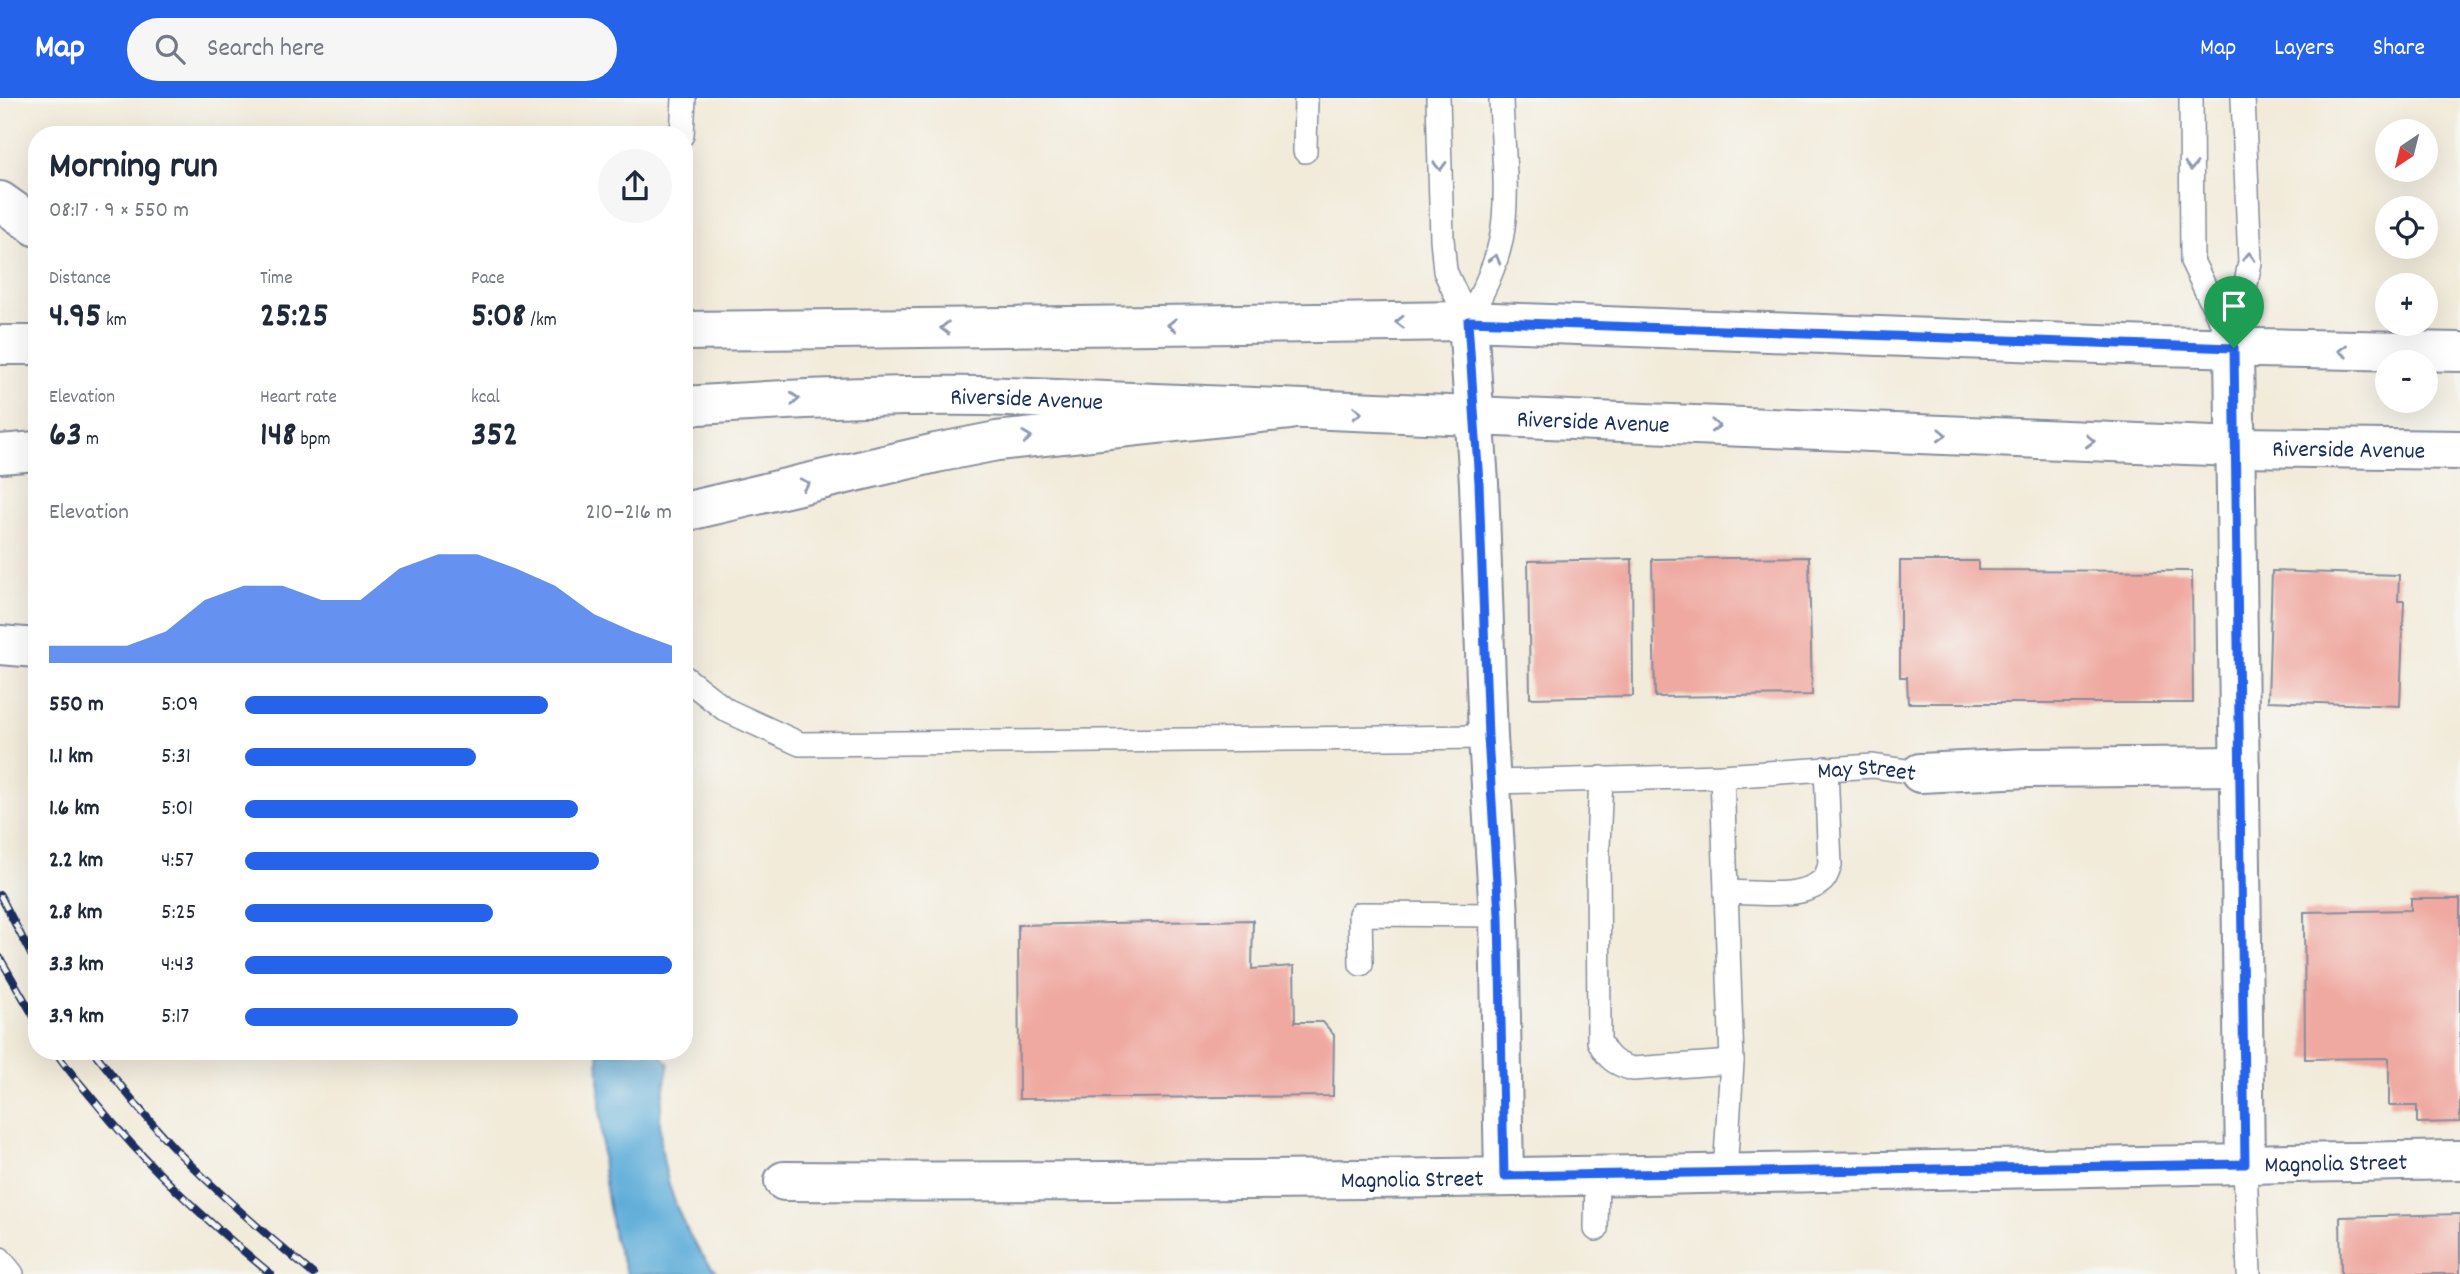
<!DOCTYPE html>
<meta charset="utf-8">
<style>
:root{--surface:#fff;--page:#f6f6f7;--text:#1f2937;--muted:#747a83;--accent:#2563eb}
body{margin:0;font-family:Dekko,sans-serif;background:var(--page);color:var(--text);height:100vh;display:flex;flex-direction:column;font-size:26px;white-space:nowrap}
*{box-sizing:border-box;margin:0}
p{font-size:23px;color:var(--muted)}
.icon{flex:none;width:38px;height:38px;fill:none;stroke:currentColor;stroke-width:2;stroke-linecap:round;stroke-linejoin:round}
.map{position:relative;flex:1;overflow:hidden}
.drawer{position:absolute;left:28px;top:28px;width:665px;height:934px;display:flex;flex-direction:column;background:var(--surface);border-radius:28px;box-shadow:0 7px 28px #0002}
.drawer>*{flex:none}
.needle{width:46px;rotate:215deg}
.fabs{position:absolute;left:2375px;top:21px;display:grid;gap:14px}
.fabs a{display:grid;place-items:center;width:63px;height:63px;border-radius:50%;background:var(--surface);box-shadow:0 7px 28px #0002;font-size:35px}
.pin{position:absolute;display:grid;place-items:center;width:60px;height:60px;color:#fff;margin:-72px -30px;border-radius:50% 50% 50% 0;rotate:-45deg;box-shadow:0 0 7px #0007}
.pin .icon{rotate:45deg}
.round{display:grid;place-items:center;flex:none;width:74px;height:74px;border-radius:37px;background:var(--page)}
.headline{display:flex;align-items:center;justify-content:space-between;height:119px;padding:0 21px}
h1{font-size:38px;font-weight:800;line-height:52px}
.stats{display:grid;grid-template-columns:repeat(3,1fr);gap:10px;height:119px;padding:7px 21px}
.stats div{display:grid;align-content:center}
.stats b{font-size:35px;font-weight:800}
.stats small{font-size:19px;font-weight:400}
.stats p{font-size:19px}
.chart{height:196px;padding:14px 21px}
.chart p{display:flex;justify-content:space-between}
.chart svg{width:100%;height:126px;margin-top:7px;fill:var(--accent);opacity:.7}
ul{padding:0 21px;list-style:none;font-size:23px}
li{display:grid;grid-template-columns:112px 84px 1fr;align-items:center;height:52px}
li i{height:18px;border-radius:9px;background:var(--accent)}
header{display:flex;align-items:center;gap:42px;box-sizing:border-box;height:98px;padding:0 35px;background:var(--accent);color:#fff}
header strong{font-size:33px}
nav{display:flex;gap:38px;margin-inline-start:auto;font-size:24px}
.search{width:490px;height:63px;background:var(--page);display:flex;align-items:center;gap:18px;box-sizing:border-box;padding:0 24px;border-radius:38px;color:var(--muted);font-size:26px}
.map>svg:first-child{display:block}
.water{fill:#5fadd9;stroke:#3d6e9c;stroke-width:2}
.building{fill:#efa9a0}
.lines{fill:none;stroke-linecap:round;stroke-linejoin:round}
.service-casing{stroke:#868d9c;stroke-width:26}
.minor-casing{stroke:#868d9c;stroke-width:42}
.primary-casing{stroke:#868d9c;stroke-width:42}
.motorway-casing{stroke:#868d9c;stroke-width:42}
.service{stroke:#fff;stroke-width:23}
.minor{stroke:#fff;stroke-width:38}
.primary{stroke:#fff;stroke-width:38}
.motorway{stroke:#fff;stroke-width:38}
.rail-casing{stroke:#1b2f5e;stroke-width:8}
.rail{stroke:#f6f6f2;stroke-width:5;stroke-dasharray:16;stroke-linecap:butt}
.oneway{stroke:#8d97ae}
.route-casing{stroke:#fff;stroke-width:14}
.route{stroke:#2563eb;stroke-width:9}
.labels{text-anchor:middle;stroke-width:6;stroke-linejoin:round;paint-order:stroke}
.street-label{font-size:24px;fill:#1b2f5e;stroke:#f6f6f2}
</style>
<header>
<strong>Map</strong>
<div class="search"><svg class="icon" aria-label="search" viewBox="0 0 24 24"><circle cx="10" cy="10" r="6"/><path d="M15 15l6 6"/></svg>Search here</div>
<nav><a>Map</a><a>Layers</a><a>Share</a></nav>
</header>
<div class="map">
<svg width="2460" height="1176" viewBox="0 0 2460 1176">
<rect width="100%" height="100%" fill="#f6f6f2"/>
<filter id="ink" filterUnits="userSpaceOnUse"><feTurbulence type="fractalNoise" baseFrequency=".0143" numOctaves="2"/><feDisplacementMap in="SourceGraphic" scale="14" xChannelSelector="R" yChannelSelector="G"/><feConvolveMatrix kernelMatrix="1 2 1 2 8 2 1 2 1" color-interpolation-filters="sRGB"/></filter>
<filter id="wash" filterUnits="userSpaceOnUse"><feTurbulence type="fractalNoise" baseFrequency=".00686" numOctaves="4" result="noise"/><feDisplacementMap in="SourceGraphic" scale="28" xChannelSelector="R" yChannelSelector="G"/><feGaussianBlur stdDeviation="1.57" result="paint"/><feColorMatrix in="noise" values="0 0 0 0 0 0 0 0 0 0 0 0 0 0 0 0 0 1.4 0 .05"/><feComposite in="paint" operator="in"/></filter>
<g filter="url(#wash)">
<rect width="100%" height="100%" fill="#f2ebda"/>
<path class="water" d="M598,954h60l11,12c-4,18 -8,35 -9,54 -1,54 21,117 58,156h-91l-13,-36 -11,-68z"/>
<g id="blocks">
<path class="building" d="M1809,459l3,138 -157,2 -3,-138z
M1632,461l1,137 -103,2 -2,-137z
M1900,463h78v9l214,1 1,132h-285l-1,-26h-7z
M2272,473l127,4 -1,26h6l-4,105 -132,-5z
M2411,801h49v223l-43,1v-17h-28v-48l-84,1 -1,-147 107,-2z
M1253,822l-1,49 42,-3 1,56h28l11,13 -1,61 -314,3 -1,-174z
M2460,1116v60h-119l-1,-57z"/>
</g>
</g>
<g filter="url(#ink)">
<use href="#blocks" fill-opacity="0" stroke="#868d9c" stroke-width="2"/>
<g class="lines">
<g class="service-casing">
<g id="service">
<path d="M1438,0l4,141 3,32 23,50"/>
<path d="M2191,0l1,163 42,87"/>
<path d="M682,37l2,-37"/>
<path d="M1305,53l1,-53"/>
<path d="M1468,223c13,-26 27,-52 33,-81 9,-46 1,-96 0,-142"/>
<path d="M2234,250l16,-86 -7,-164"/>
<path d="M684,579l42,33 74,34 688,-7"/>
<path d="M1722,678l10,286 -7,111"/>
<path d="M1601,680l-3,68 1,195c8,17 16,23 34,28l99,-7"/>
<path id="s1" d="M1493,684l229,-6 151,-10 47,7"/>
<path d="M1726,794c27,0 77,8 97,-12 4,-4 5,-10 7,-15l-4,-97"/>
<path d="M1361,866l-1,-50 139,1"/>
<path d="M2245,1066l4,110"/>
<path d="M1596,1131l1,-54"/>
<path d="M0,1161l12,15"/>
</g>
</g>
<g class="minor-casing">
<g id="minor">
<path d="M1468,223l11,162 9,254 11,178 5,261"/>
<path d="M2234,250l11,816"/>
<path d="M1920,675l108,-5 212,-2"/>
<path id="s2" d="M784,1083c558,3 1117,-11 1676,-21"/>
</g>
</g>
<g class="primary-casing">
<g id="primary">
<path d="M684,233l784,-10 685,25 307,6"/>
<path d="M0,247h37"/>
<path id="s3" d="M684,308c100,-7 200,-11 300,-10l1252,51 224,3"/>
<path d="M0,356l37,-3"/>
</g>
</g>
<g class="motorway-casing">
<path id="motorway" d="M0,103l37,26
M684,414l252,-59 61,-12 292,-31
M0,547l37,3"/>
</g>
<use href="#service" class="service"/>
<use href="#minor" class="minor"/>
<use href="#primary" class="primary"/>
<use href="#motorway" class="motorway"/>
<g class="rail-casing">
<path id="rail" d="M0,797l37,71
M0,860l37,64
M56,954c10,16 24,31 36,46 54,67 113,122 179,176
M94,954c27,34 53,68 83,99 43,44 90,84 136,123"/>
</g>
<use href="#rail" class="rail"/>
</g>
<defs><path id="oneway-chevron" d="M-2-3.5L2.5 0L-2 3.5" fill="none" stroke-width="1.6" stroke-linecap="round" stroke-linejoin="round" transform="scale(1.75)"/></defs>
<g class="oneway">
<use href="#oneway-chevron" transform="translate(1440 68) rotate(89)"/>
<use href="#oneway-chevron" transform="translate(2191 68) rotate(90)"/>
<use href="#oneway-chevron" transform="translate(2249 159) rotate(-87)"/>
<use href="#oneway-chevron" transform="translate(1495 161) rotate(-74)"/>
<use href="#oneway-chevron" transform="translate(1400 224) rotate(179)"/>
<use href="#oneway-chevron" transform="translate(1172 227) rotate(179)"/>
<use href="#oneway-chevron" transform="translate(945 230) rotate(179)"/>
<use href="#oneway-chevron" transform="translate(2343 253) rotate(-179)"/>
<use href="#oneway-chevron" transform="translate(795 301) rotate(-3)"/>
<use href="#oneway-chevron" transform="translate(1357 315) rotate(2)"/>
<use href="#oneway-chevron" transform="translate(1715 328) rotate(2)"/>
<use href="#oneway-chevron" transform="translate(1942 337) rotate(2)"/>
<use href="#oneway-chevron" transform="translate(1027 339) rotate(-7)"/>
<use href="#oneway-chevron" transform="translate(2090 343) rotate(2)"/>
<use href="#oneway-chevron" transform="translate(805 386) rotate(-13)"/>
</g>
</g>
<g class="lines" filter="url(#ink)">
<g class="route-casing">
<path id="route" d="M1468,223l766,27 11,816 -741,12 -5,-261 -11,-178 -9,-254z"/>
</g>
<use href="#route" class="route"/>
</g>
<g class="labels">
<g class="street-label">
<text dy="8" stroke="none"><textPath href="#s3" startOffset="343">Riverside Avenue</textPath></text>
<text dy="8" stroke="none"><textPath href="#s3" startOffset="910">Riverside Avenue</textPath></text>
<text dy="8" stroke="none"><textPath href="#s3" startOffset="1666">Riverside Avenue</textPath></text>
<text dy="8" stroke="none"><textPath href="#s1" startOffset="374">May Street</textPath></text>
<text dy="8" stroke="none"><textPath href="#s2" startOffset="1552">Magnolia Street</textPath></text>
<text dy="8" stroke="none"><textPath href="#s2" startOffset="628">Magnolia Street</textPath></text>
</g>
</g>
</svg>
<div class="fabs">
<a><svg class="needle" viewBox="-14 -14 28 28"><path d="M0-13l5 13h-10z" fill="#e53935"/><path d="M0 13l5-13h-10z" fill="#747a83"/></svg></a>
<a><svg class="icon" aria-label="locate" viewBox="0 0 24 24"><circle cx="12" cy="12" r="6"/><path d="M12 2v4M12 18v4M2 12h4M18 12h4"/></svg></a>
<a>+</a>
<a>−</a>
</div>
<div class="pin" style="left:2234px;top:250px;background:#1e9e55"><svg class="icon" aria-label="arrive" viewBox="0 0 24 24"><path d="M6 21V4h12l-3 4 3 4H6"/></svg></div>
<section class="drawer">
<div class="headline"><div><h1>Morning run</h1><p>08:17 · 9 × 550 m</p></div><a class="round"><svg class="icon" aria-label="share" viewBox="0 0 24 24"><path d="M12 15V3M7 8l5-5 5 5M5 13v7h14v-7"/></svg></a></div>
<div class="stats">
<div><p>Distance</p><b>4.95<small> km</small></b></div>
<div><p>Time</p><b>25:25</b></div>
<div><p>Pace</p><b>5:08<small> /km</small></b></div>
</div>
<div class="stats">
<div><p>Elevation</p><b>63<small> m</small></b></div>
<div><p>Heart rate</p><b>148<small> bpm</small></b></div>
<div><p>kcal</p><b>352</b></div>
</div>
<div class="chart"><p><span>Elevation</span>210–216 m</p>
<svg viewBox="0 0 160 44" preserveAspectRatio="none"><path d="M0 44V38L10 38L20 38L30 33L40 22L50 17L60 17L70 22L80 22L90 11L100 6L110 6L120 11L130 17L140 27L150 33L160 38V44z"/></svg>
</div>
<ul>
<li><b>550 m</b>5:09<i style="width:71%"></i></li>
<li><b>1.1 km</b>5:31<i style="width:54%"></i></li>
<li><b>1.6 km</b>5:01<i style="width:78%"></i></li>
<li><b>2.2 km</b>4:57<i style="width:83%"></i></li>
<li><b>2.8 km</b>5:25<i style="width:58%"></i></li>
<li><b>3.3 km</b>4:43<i style="width:100%"></i></li>
<li><b>3.9 km</b>5:17<i style="width:64%"></i></li>
</ul>
</section>
</div>
